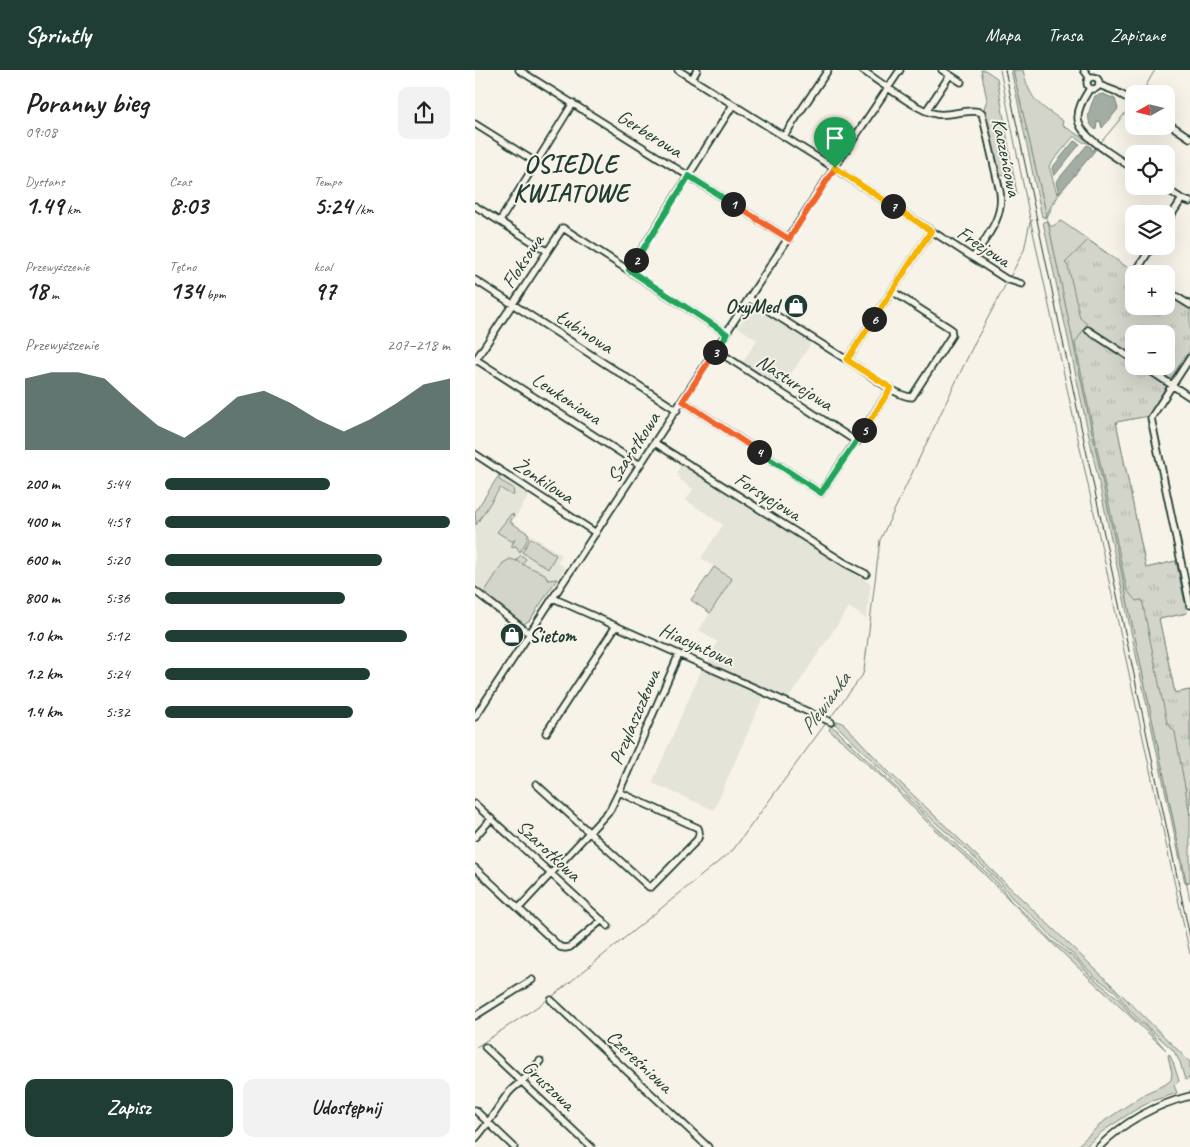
<!DOCTYPE html>
<html lang="pl">
<meta charset="utf-8">
<style>
:root{--surface:#fff;--page:#f2f2f2;--text:#222;--muted:#767676;--accent:#1f3d34}
body{margin:0;font-family:Caveat,sans-serif;background:var(--page);color:var(--text);height:100vh;display:flex;flex-direction:column;font-size:19px;white-space:nowrap}
*{box-sizing:border-box;margin:0}
p{font-size:16px;color:var(--muted)}
.icon{flex:none;width:28px;height:28px;fill:none;stroke:currentColor;stroke-width:2;stroke-linecap:round;stroke-linejoin:round}
.map{position:relative;flex:1;overflow:hidden}
.details{display:flex;flex-direction:column;background:var(--surface);width:475px}
.details>*{flex:none}
.needle{width:32px;rotate:262deg}
.controls{position:absolute;left:650px;top:15px;display:grid;gap:10px}
.controls a{display:grid;place-items:center;width:50px;height:50px;border-radius:10px;background:var(--surface);box-shadow:0 5px 20px #0002;font-size:25px}
.pin{position:absolute;display:grid;place-items:center;width:42px;height:42px;color:#fff;margin:-51px -21px;border-radius:50% 50% 50% 0;rotate:-45deg;box-shadow:0 0 5px #0007}
.pin .icon{rotate:45deg}
.km{position:absolute;width:25px;height:25px;margin:-12px;border-radius:50%;background:#222;color:#fff;font-size:14px;line-height:25px;text-align:center}
.round{display:grid;place-items:center;flex:none;width:52px;height:52px;border-radius:10px;background:var(--page)}
.headline{display:flex;align-items:center;justify-content:space-between;height:85px;padding:0 25px}
h1{font-size:28px;font-weight:800;line-height:38px}
.figures{display:grid;grid-template-columns:repeat(3,1fr);gap:8px;height:85px;padding:5px 25px}
.figures div{display:grid;align-content:center}
.figures b{font-size:25px;font-weight:800}
.figures small{font-size:14px;font-weight:400}
.figures p{font-size:14px}
.chart{height:140px;padding:10px 25px}
.chart p{display:flex;justify-content:space-between}
.chart svg{width:100%;height:90px;margin-top:5px;fill:var(--accent);opacity:.7}
.cta{display:flex;gap:10px;margin-top:auto;padding:10px 25px}
.cta a{flex:1;height:58px;border-radius:10px;background:var(--accent);color:#fff;font-size:20px;font-weight:800;line-height:58px;text-align:center}
.cta a+a{background:var(--page);color:var(--text)}
ul{padding:0 25px;list-style:none;font-size:16px}
li{display:grid;grid-template-columns:80px 60px 1fr;align-items:center;height:38px}
li i{height:12px;border-radius:6px;background:var(--accent)}
header{display:flex;align-items:center;gap:30px;box-sizing:border-box;height:70px;padding:0 25px;background:var(--accent);color:#fff}
header strong{font-size:24px}
nav{display:flex;gap:28px;margin-inline-start:auto;font-size:18px}
main{display:flex;flex:1;min-height:0}
.map>svg:first-child{display:block}
.built{fill:#e5e4d9}
.green{fill:#d3d5ca;stroke:#79897f}
.park{fill:url(#park-tufts);stroke:#79897f;fill-rule:evenodd}
.water{fill:#a4ada3;stroke:#6f8077}
.lines{fill:none;stroke-linecap:round;stroke-linejoin:round}
.stream{stroke:#6f8077;stroke-width:1}
.minor-casing{stroke:#1f3d34;stroke-width:9}
.minor{stroke:#f7f3e8;stroke-width:5.5}
.rail{stroke:#1f3d34;stroke-width:1}
.split-1-casing{stroke:#fff;stroke-width:10}
.split-2-casing{stroke:#fff;stroke-width:10}
.split-3-casing{stroke:#fff;stroke-width:10}
.split-4-casing{stroke:#fff;stroke-width:10}
.split-5-casing{stroke:#fff;stroke-width:10}
.split-6-casing{stroke:#fff;stroke-width:10}
.split-7-casing{stroke:#fff;stroke-width:10}
.split-8-casing{stroke:#fff;stroke-width:10}
.split-1{stroke:#f0652b;stroke-width:6}
.split-2{stroke:#22a559;stroke-width:6}
.split-3{stroke:#22a559;stroke-width:6}
.split-4{stroke:#f0652b;stroke-width:6}
.split-5{stroke:#22a559;stroke-width:6}
.split-6{stroke:#f5b400;stroke-width:6}
.split-7{stroke:#f5b400;stroke-width:6}
.split-8{stroke:#f5b400;stroke-width:6}
.labels{text-anchor:middle;stroke-width:4;stroke-linejoin:round;paint-order:stroke}
.street-label{font-size:20px;fill:#1f3d34;stroke:#f7f3e8}
.poi-label{font-size:20px;font-weight:bold;fill:#1f3d34;stroke:#f7f3e8;text-anchor:end}
.water-label{font-size:21px;font-style:italic;fill:#405950;stroke:#f7f3e8}
.district-label{font-size:25px;font-weight:bold;letter-spacing:1px;fill:#1f3d34;stroke:#f7f3e8}
</style>
<header>
<strong>Sprintly</strong>
<nav><a>Mapa</a><a>Trasa</a><a>Zapisane</a></nav>
</header>
<main>
<section class="details">
<div class="headline"><div><h1>Poranny bieg</h1><p>09:08</p></div><a class="round"><svg class="icon" aria-label="share" viewBox="0 0 24 24"><path d="M12 15V3M7 8l5-5 5 5M5 13v7h14v-7"/></svg></a></div>
<div class="figures">
<div><p>Dystans</p><b>1.49<small> km</small></b></div>
<div><p>Czas</p><b>8:03</b></div>
<div><p>Tempo</p><b>5:24<small> /km</small></b></div>
</div>
<div class="figures">
<div><p>Przewyższenie</p><b>18<small> m</small></b></div>
<div><p>Tętno</p><b>134<small> bpm</small></b></div>
<div><p>kcal</p><b>97</b></div>
</div>
<div class="chart"><p><span>Przewyższenie</span>207–218 m</p>
<svg viewBox="0 0 160 44" preserveAspectRatio="none"><path d="M0 44V9L10 6L20 6L30 9L40 21L50 32L60 38L70 29L80 18L90 15L100 21L110 29L120 35L130 29L140 21L150 12L160 9V44z"/></svg>
</div>
<ul>
<li><b>200 m</b>5:44<i style="width:58%"></i></li>
<li><b>400 m</b>4:59<i style="width:100%"></i></li>
<li><b>600 m</b>5:20<i style="width:76%"></i></li>
<li><b>800 m</b>5:36<i style="width:63%"></i></li>
<li><b>1.0 km</b>5:12<i style="width:85%"></i></li>
<li><b>1.2 km</b>5:24<i style="width:72%"></i></li>
<li><b>1.4 km</b>5:32<i style="width:66%"></i></li>
</ul>
<div class="cta"><a>Zapisz</a><a>Udostępnij</a></div>
</section>
<div class="map">
<svg width="715" height="1077" viewBox="0 0 715 1077">
<defs>
<pattern id="park-tufts" width="24" height="20" patternUnits="userSpaceOnUse" patternTransform="scale(1.25)"><rect width="24" height="20" fill="#d3d5ca"/><path d="M3 7l-1-3M5 7V3M7 7l1-3M15 17l-1-3M17 17v-4M19 17l1-3" fill="none" stroke="#b5b8ae"/></pattern>
</defs>
<rect width="100%" height="100%" fill="#f7f3e8"/>
<filter id="ink" filterUnits="userSpaceOnUse"><feTurbulence type="fractalNoise" baseFrequency=".02" numOctaves="2"/><feDisplacementMap in="SourceGraphic" scale="10" xChannelSelector="R" yChannelSelector="G"/><feConvolveMatrix kernelMatrix="1 2 1 2 8 2 1 2 1" color-interpolation-filters="sRGB"/></filter>
<g filter="url(#ink)">
<path class="built" d="M280,234l10,8h2l45,30 -30,46 -26,-15v-2l-9,-6 -5,-2 15,-23 -19,-13 14,-22z
M203,392l60,39 2,-3 131,86 -5,35 -17,-12 -61,92 -80,-36 9,-21 -18,-12 33,-51 -31,-21 22,-33 -37,-25 7,-11 -13,-9 1,-1 -3,-2 1,-2 -3,-2 4,-6z
M24,405l31,19 -18,28 50,33 -5,7 8,6 -35,52 -6,4 -49,-38v-74z
M227,598l45,22 17,5 -50,115 -62,-27z"/>
<path class="green" d="M506,0h4l12,8 20,116 -6,-5 -4,-14 -7,1 -16,-68 3,-8z
M536,0h12c7,31 16,35 40,51l-1,4 31,19 -10,-2 -9,-6 -25,30 8,28 -11,22 -4,1z
M573,151l2,5h3l8,-5 46,32 27,113 32,20 -18,30 -32,6 30,146 30,-7 11,52 -28,6 16,74 15,-3v192l-5,1 -142,-661z
M24,405l2,1 -2,4 14,8 1,6 -1,2 -13,-8 -24,37 -1,-13z
M36,444l3,1 -4,7 19,12 -2,2 2,1 -9,15 -4,-6 -5,1 4,-8 -2,3 -16,-10z
M56,468l25,17 -8,14 -26,-17z
M46,485l5,4 -4,5 23,10 3,6 9,-1 -27,41 -6,4 -40,-31 19,-30 7,-4 10,3 -4,-2z
M239,497l18,12 -22,34 -19,-13z
M362,651l6,2 44,47 229,219 74,73v20l-1,-4 -4,2 -5,-18 -7,-12 -42,-38 -15,-20 -22,-16 -18,-19 -24,-20 -13,-15 -27,-24 -11,-15 -50,-47 -15,-13 -101,-99z
M356,656l6,4 28,28 58,55 11,12 64,58 13,18 25,22 15,17 27,21 13,15 28,23 12,16 17,14 18,21 -115,-108 -70,-71 -47,-42 -39,-40 -50,-46 -14,-11 -2,-2z
M694,984l4,8 6,19 -5,4 3,8 -25,8 -17,9 -32,21 -18,16h-9l27,-25 43,-29 20,-9 5,-4 1,-7 -4,-17z"/>
<path class="park" d="M613,170l49,34h-3v32h32v-13l24,15v43l-5,5 -37,60 -32,6 30,146 30,-7 11,52 -28,6 16,74 15,-3v125l-15,-83 -8,-9 -25,-123 -6,1 -9,-11 -52,-247 12,-19 -7,-6 -12,-52 -3,-3zM659,264h32v32h-32z"/>
<path class="water" d="M628,24l12,5 3,10 -16,19 -2,-7 -3,1 -1,8c-13,-9 -6,-22 -1,-34z
M599,71l6,3 -26,32 -2,-8z
M612,75l4,2 1,4 4,-4 1,1 -38,46 -3,-12z"/>
<g class="lines">
<path class="stream" d="M525,0l30,148 160,736
M538,0l34,147 143,683
M666,24l14,-24
M626,72l32,-38
M569,148l3,-1 12,-23
M535,207l14,-27 6,-28 3,-2
M355,648l32,-42 2,-5 16,-131 95,-198 31,-58
M78,926l180,-146 93,-127
M0,978l71,-47"/>
<g class="minor-casing">
<path id="minor" d="M44,0l270,169
M203,0l153,96 175,113 16,5
M387,0c17,11 55,41 74,44 13,3 35,-7 46,-1l18,79c4,26 -14,45 -27,66
M609,0l6,8
M475,5l11,7
M612 13a6 6 0 1 1 12 0a6 6 0 1 1-12 0Z
M217,9l5,-9
M624,15l16,6 19,11
M615,18c-5,9 -12,18 -12,29 -1,19 41,42 56,52
M451,41l24,-36 -8,-5
M691,52l24,16
M0,54l62,39
M309,66l44,-66
M687,116l20,13 8,3
M0,136l72,45
M25,151l73,-118
M691,153l16,-24
M154,200l104,-165
M667,204l-5,-4 15,-24
M0,210l202,130
M691,220l24,15
M275,229c35,22 70,44 105,66 14,9 42,32 57,32l40,-62 -1,-6 -59,-38 39,-60
M613,260l46,30
M241,280l141,92
M715,288l-39,60 39,187
M0,289l165,106
M372,290l45,-69
M0,291l88,-133 164,106
M668,296l47,31
M208,331l138,92 70,-105
M180,373l190,120 21,11
M0,384l121,79
M0,521l55,43
M78,528l278,124
M0,647l363,-555 62,-92
M71,663l70,-107
M61,714l113,103h2l46,-47c3,-5 3,-8 1,-12l-79,-36
M0,734l133,122
M0,767l16,-18
M0,798l85,79 5,1 5,-1 32,-27
M44,838l91,-98 9,-18 60,-138
M76,930l157,147
M0,946l57,-36
M10,977l106,100
M0,1040l39,37
M0,1069c13,-14 21,-29 32,-44 4,-6 9,-9 14,-13 7,-6 13,-14 19,-21
M624,1077c26,-26 55,-42 91,-51"/>
</g>
<use href="#minor" class="minor"/>
<path class="rail" d="M530,0l185,867"/>
</g>
</g>
<g class="lines" filter="url(#ink)">
<g class="split-1-casing">
<path id="split-1" d="M258,134l56,35 46,-71"/>
</g>
<g class="split-2-casing">
<path id="split-2" d="M161,190l53,-84 44,28"/>
</g>
<g class="split-3-casing">
<path id="split-3" d="M161,190l-7,10 98,64 -12,18"/>
</g>
<g class="split-4-casing">
<path id="split-4" d="M240,282l-32,49 76,51"/>
</g>
<g class="split-5-casing">
<path id="split-5" d="M284,382l62,41 43,-63"/>
</g>
<g class="split-6-casing">
<path id="split-6" d="M389,360l27,-42 -44,-28 27,-41"/>
</g>
<g class="split-7-casing">
<path id="split-7" d="M399,249l57,-88 -38,-25"/>
</g>
<g class="split-8-casing">
<path id="split-8" d="M360,98l58,38"/>
</g>
<use href="#split-1" class="split-1"/>
<use href="#split-2" class="split-2"/>
<use href="#split-3" class="split-3"/>
<use href="#split-4" class="split-4"/>
<use href="#split-5" class="split-5"/>
<use href="#split-6" class="split-6"/>
<use href="#split-7" class="split-7"/>
<use href="#split-8" class="split-8"/>
</g>
<defs>
<g id="shop-disc" transform="scale(1.25)"><circle r="9.5" fill="#1f3d34" stroke="#f7f3e8"/><path d="M-5-2.5h2.3a2.7 3.5 0 0 1 5.4 0H5L5.5 6h-11ZM-1.5-2.5h3a1.5 2.3 0 0 0-3 0Z" fill="#fff"/></g>
</defs>
<g fill-rule="evenodd">
<use href="#shop-disc" x="321" y="236"/>
<use href="#shop-disc" x="37" y="565"/>
</g>
<g class="labels">
<g class="street-label">
<text transform="translate(175 63) rotate(32)" y="7">Gerberowa</text>
<text transform="translate(532 87) rotate(78)" y="7">Kaczeńcowa</text>
<text transform="translate(509 176) rotate(33)" y="7">Frezjowa</text>
<text transform="translate(47 191) rotate(-57)" y="7">Floksowa</text>
<text transform="translate(110 261) rotate(33)" y="7">Łubinowa</text>
<text transform="translate(320 312) rotate(33)" y="7">Nasturcjowa</text>
<text transform="translate(92 328) rotate(33)" y="7">Lewkoniowa</text>
<text transform="translate(158 377) rotate(-57)" y="7">Szarotkowa</text>
<text transform="translate(69 410) rotate(33)" y="7">Żonkilowa</text>
<text transform="translate(293 426) rotate(32)" y="7">Forsycjowa</text>
<text transform="translate(222 574) rotate(24)" y="7">Hiacyntowa</text>
<text transform="translate(159 647) rotate(-67)" y="7">Przylaszczkowa</text>
<text transform="translate(74 780) rotate(43)" y="7">Szarotkowa</text>
<text transform="translate(165 991) rotate(43)" y="7">Czereśniowa</text>
<text transform="translate(74 1015) rotate(43)" y="7">Gruszowa</text>
</g>
<g class="poi-label">
<text x="304" y="243">OxyMed</text>
<text x="54" y="572" text-anchor="start">Sietom</text>
</g>
<g class="water-label">
<text transform="translate(350 633) rotate(-54)" y="7">Plewianka</text>
</g>
<g class="district-label">
<text x="96" y="102">OSIEDLE<tspan x="96" dy="29">KWIATOWE</tspan></text>
</g>
</g>
</svg>
<div class="controls">
<a><svg class="needle" viewBox="-14 -14 28 28"><path d="M0-13l5 13h-10z" fill="#e53935"/><path d="M0 13l5-13h-10z" fill="#767676"/></svg></a>
<a><svg class="icon" aria-label="locate" viewBox="0 0 24 24"><circle cx="12" cy="12" r="6"/><path d="M12 2v4M12 18v4M2 12h4M18 12h4"/></svg></a>
<a><svg class="icon" aria-label="layers" viewBox="0 0 24 24"><path d="M12 4l9 5-9 5-9-5zM3 14l9 5 9-5"/></svg></a>
<a>+</a>
<a>−</a>
</div>
<div class="pin" style="left:360px;top:98px;background:#1e9e55"><svg class="icon" aria-label="arrive" viewBox="0 0 24 24"><path d="M6 21V4h12l-3 4 3 4H6"/></svg></div>
<b class="km" style="left:258px;top:134px">1</b>
<b class="km" style="left:161px;top:190px">2</b>
<b class="km" style="left:240px;top:282px">3</b>
<b class="km" style="left:284px;top:382px">4</b>
<b class="km" style="left:389px;top:360px">5</b>
<b class="km" style="left:399px;top:249px">6</b>
<b class="km" style="left:418px;top:136px">7</b>
</div>
</main>
